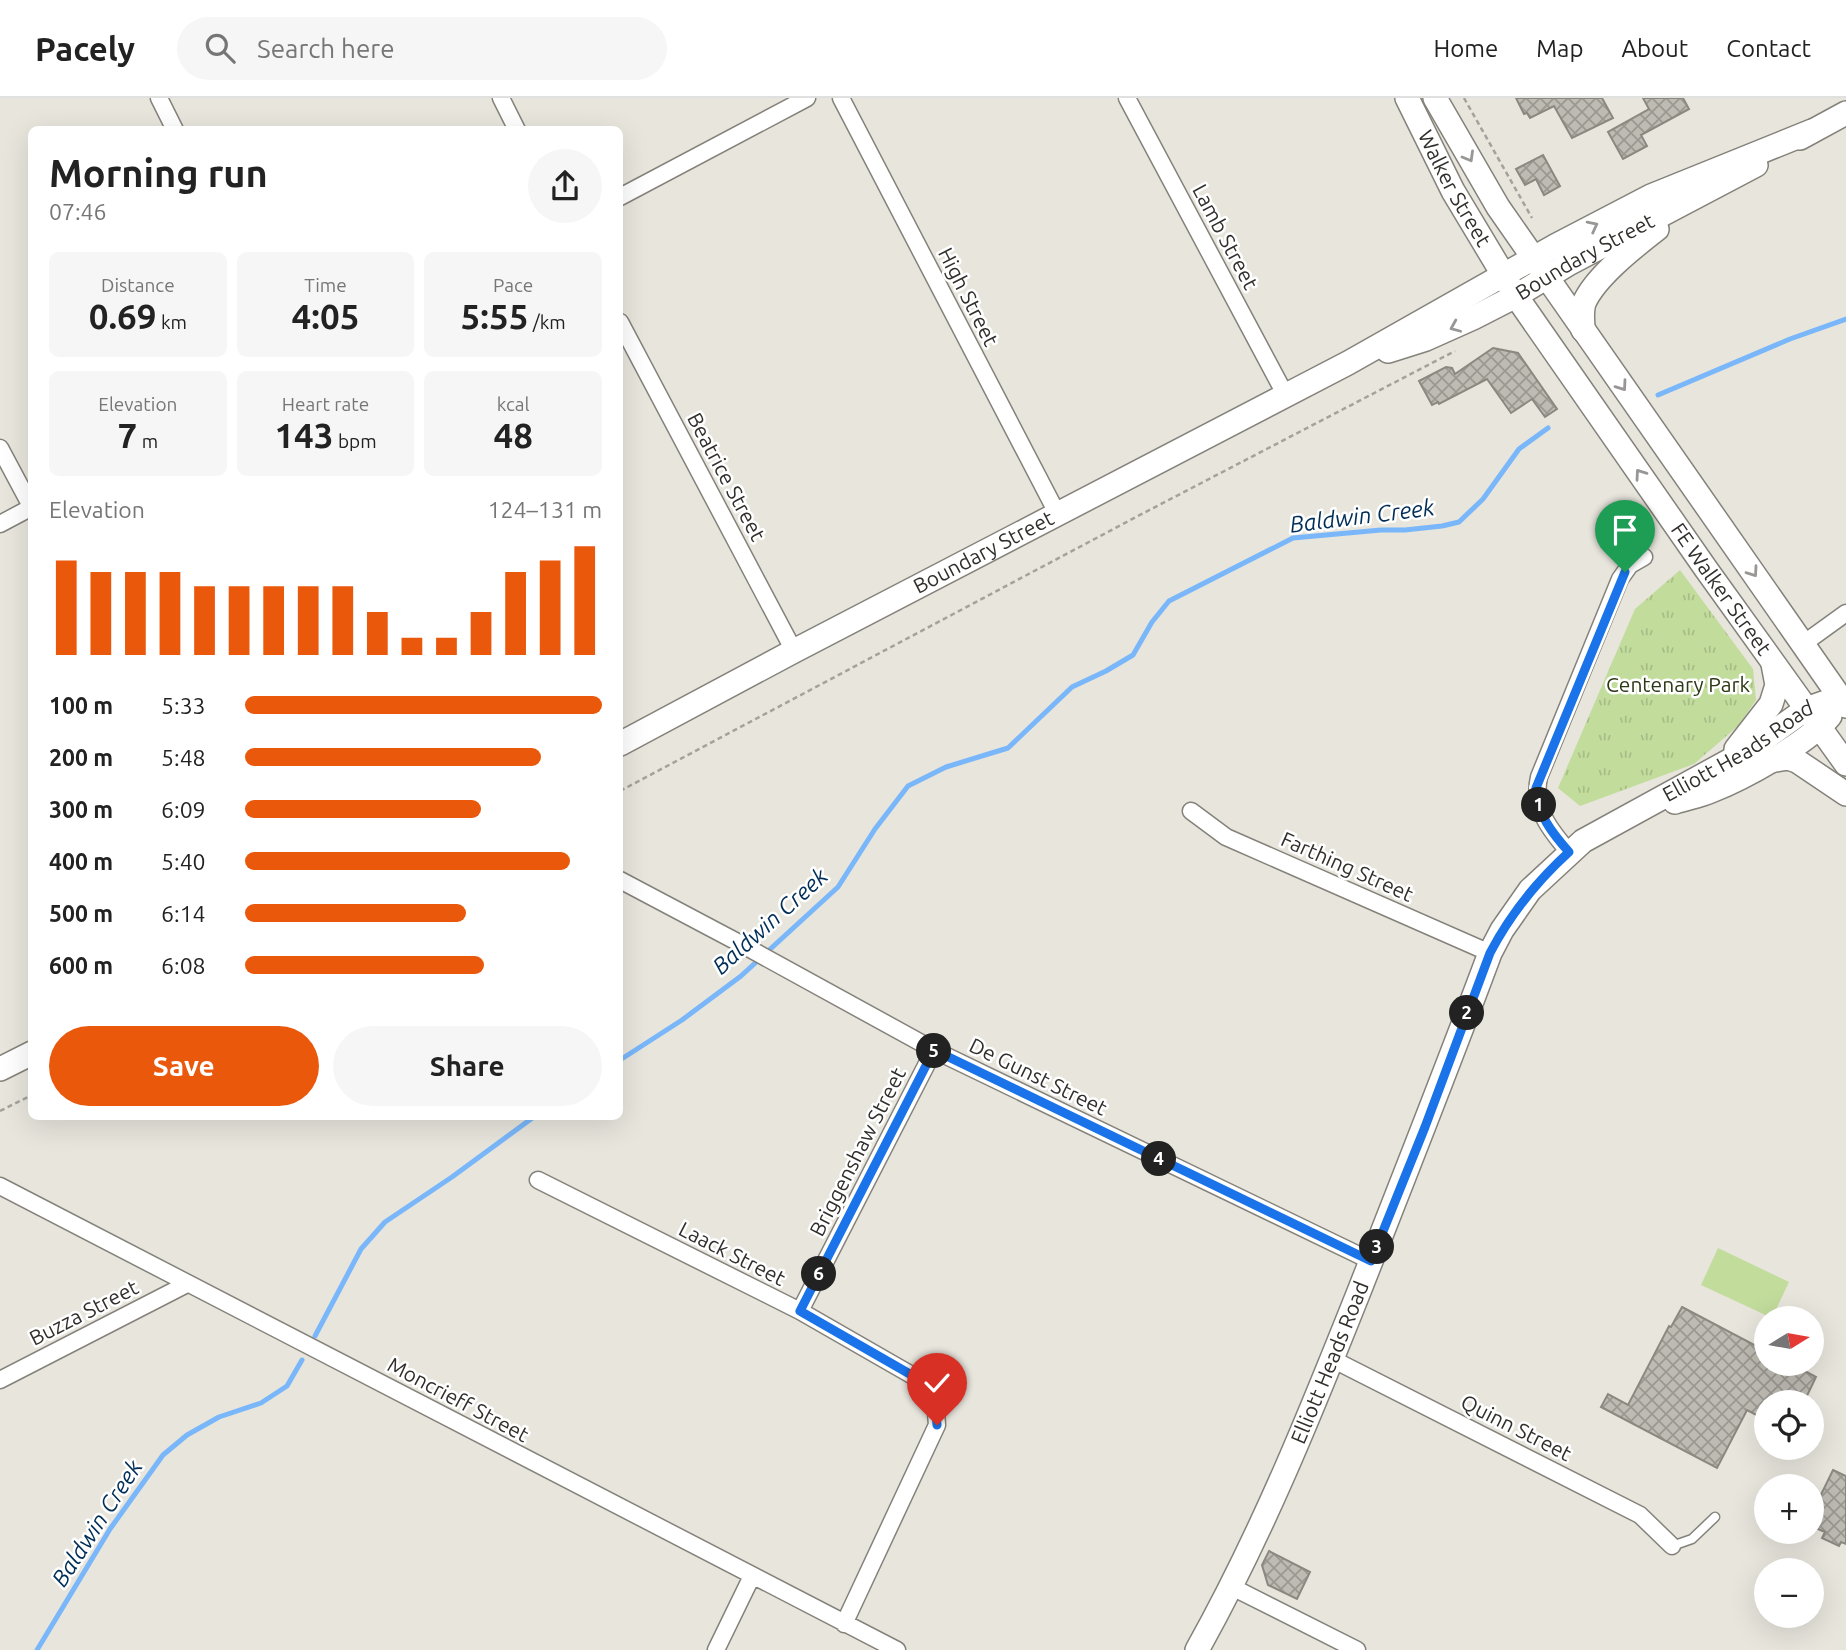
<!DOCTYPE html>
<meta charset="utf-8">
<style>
:root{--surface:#fff;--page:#f6f6f6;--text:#222;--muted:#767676;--line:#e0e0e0;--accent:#ea580c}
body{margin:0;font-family:Ubuntu,sans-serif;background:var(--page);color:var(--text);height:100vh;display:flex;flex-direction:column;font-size:26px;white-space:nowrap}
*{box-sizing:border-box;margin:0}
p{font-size:23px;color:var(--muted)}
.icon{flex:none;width:38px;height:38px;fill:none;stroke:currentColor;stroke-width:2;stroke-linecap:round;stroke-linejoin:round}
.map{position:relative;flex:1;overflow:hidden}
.panel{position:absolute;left:28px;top:28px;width:595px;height:994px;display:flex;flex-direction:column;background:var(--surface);border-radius:10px;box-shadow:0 7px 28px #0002}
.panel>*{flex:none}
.needle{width:46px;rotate:79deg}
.buttons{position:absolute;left:1754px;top:1208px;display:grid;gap:14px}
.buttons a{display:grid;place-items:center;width:70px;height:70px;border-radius:50%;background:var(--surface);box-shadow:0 7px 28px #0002;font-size:35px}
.pin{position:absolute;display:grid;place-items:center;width:60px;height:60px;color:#fff;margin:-72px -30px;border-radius:50% 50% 50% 0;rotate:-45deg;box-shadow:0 0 7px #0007}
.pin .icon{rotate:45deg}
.km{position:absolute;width:35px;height:35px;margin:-18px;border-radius:50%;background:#222;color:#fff;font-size:19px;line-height:35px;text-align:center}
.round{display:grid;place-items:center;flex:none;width:74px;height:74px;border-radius:37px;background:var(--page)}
.head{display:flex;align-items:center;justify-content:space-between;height:119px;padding:0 21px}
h1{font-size:38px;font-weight:600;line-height:52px}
.figures{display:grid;grid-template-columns:repeat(3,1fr);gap:10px;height:119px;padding:7px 21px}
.figures div{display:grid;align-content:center;border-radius:10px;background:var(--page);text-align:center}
.figures b{font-size:35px;font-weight:600}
.figures small{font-size:19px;font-weight:400}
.figures p{font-size:19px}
.chart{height:196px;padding:14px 21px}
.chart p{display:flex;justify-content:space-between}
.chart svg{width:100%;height:126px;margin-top:7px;stroke:var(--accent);stroke-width:6}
.button{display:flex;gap:14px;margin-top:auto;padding:14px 21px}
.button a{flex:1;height:80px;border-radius:42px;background:var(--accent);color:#fff;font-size:28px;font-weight:600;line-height:80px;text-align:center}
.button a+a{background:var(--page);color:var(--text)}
ul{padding:0 21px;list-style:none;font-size:23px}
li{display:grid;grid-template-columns:112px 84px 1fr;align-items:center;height:52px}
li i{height:18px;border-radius:9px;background:var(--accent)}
header{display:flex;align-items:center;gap:42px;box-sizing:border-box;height:98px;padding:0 35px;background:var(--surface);border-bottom:2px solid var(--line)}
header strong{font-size:33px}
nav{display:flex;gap:38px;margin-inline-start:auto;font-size:24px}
.search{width:490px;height:63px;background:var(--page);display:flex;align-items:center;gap:18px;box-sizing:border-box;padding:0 24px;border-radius:38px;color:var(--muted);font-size:26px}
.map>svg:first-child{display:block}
.park{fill:url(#park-tufts)}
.garden{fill:#c2dc9c}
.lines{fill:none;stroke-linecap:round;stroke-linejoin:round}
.stream{stroke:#79b7fa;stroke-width:5}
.building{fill:url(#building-cross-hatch);stroke:#8b8880;stroke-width:2}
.lane-casing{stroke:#84827a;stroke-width:11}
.street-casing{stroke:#84827a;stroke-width:19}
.secondary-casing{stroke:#84827a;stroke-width:26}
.path{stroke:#a4a29b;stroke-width:2.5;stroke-dasharray:5 3.5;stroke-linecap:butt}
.lane{stroke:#fff;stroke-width:8}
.street{stroke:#fff;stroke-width:16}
.secondary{stroke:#fff;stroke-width:23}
.oneway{stroke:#989796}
.route-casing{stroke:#fff;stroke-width:14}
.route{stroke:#1a73e8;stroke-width:9}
.labels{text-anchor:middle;stroke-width:5;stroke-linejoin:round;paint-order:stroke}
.street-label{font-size:21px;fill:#302f2c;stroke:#fff}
.park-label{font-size:21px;fill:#2d3916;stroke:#fff}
.water-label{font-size:23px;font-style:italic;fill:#002e58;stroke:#fff}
</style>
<header>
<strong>Pacely</strong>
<div class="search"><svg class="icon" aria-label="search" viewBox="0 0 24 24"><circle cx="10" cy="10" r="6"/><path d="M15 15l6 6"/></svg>Search here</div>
<nav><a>Home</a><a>Map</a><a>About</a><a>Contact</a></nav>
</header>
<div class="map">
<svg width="1846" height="1552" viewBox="0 0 1846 1552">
<defs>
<pattern id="park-tufts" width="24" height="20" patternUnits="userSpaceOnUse" patternTransform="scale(1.75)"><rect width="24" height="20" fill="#c2dc9c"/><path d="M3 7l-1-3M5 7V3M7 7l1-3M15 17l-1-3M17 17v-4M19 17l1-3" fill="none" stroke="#a7bd87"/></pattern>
<pattern id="building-cross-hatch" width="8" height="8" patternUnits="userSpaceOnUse" patternTransform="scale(1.75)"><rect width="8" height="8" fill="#bebbb3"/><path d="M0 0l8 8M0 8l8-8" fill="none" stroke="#9b9892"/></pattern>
</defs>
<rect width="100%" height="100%" fill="#e7e5dc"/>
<path class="park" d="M1680,472l73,99 3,31 -18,26 -44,38 -114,42 -22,-18 77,-179z"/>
<path class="garden" d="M1718,1150l71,34 -17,36 -71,-33z"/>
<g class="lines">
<path class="stream" d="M1658,297l132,-56 56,-20
M620,962l62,-40 59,-44 97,-89 37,-58 33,-43 38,-19 62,-19 64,-61 34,-16 27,-16 19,-33 17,-21 124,-63 88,-8h24l37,-4 17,-4 24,-23 36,-50 29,-21
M315,1238l46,-87 24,-27 67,-45 83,-61
M37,1552l73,-121 53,-74 24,-20 32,-18 42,-14 26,-17 15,-26"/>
</g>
<path class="building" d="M1516,0h86l11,20 -41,20 -18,-32 -24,12 -3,-5 -3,1z
M1643,0h40l6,11 -48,26 6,11 -24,13 -15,-27 41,-23z
M1543,57l17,31 -16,9 -8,-16 -11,6 -9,-16z
M1493,250l25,5 39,56 -12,8 -13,-18 -21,14 -24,-34 -48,25 -1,-2 -6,3 -13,-24 27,-14 6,1 3,6z
M1682,1209l84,44v12h24l26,14 -12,25h-38v18l-19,-10 -30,58 -116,-61 7,-13 20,11 41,-79 2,1z
M1833,1372l13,6v68l-5,-2 -2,4 -17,-8 3,-6 -14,-6v-11z
M1269,1453l41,21 -13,27 -29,-14 -6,-20z"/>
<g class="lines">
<g class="lane-casing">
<path id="lane" d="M1672,1448l20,-7 23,-22"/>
</g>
<g class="street-casing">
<path id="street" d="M159,0l16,32
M501,0l16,32
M841,0l217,417
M1127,0l159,298
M620,99l187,-99
M620,224l174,329
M0,350l32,60
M0,426l32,-17
M1803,546l43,-31
M1191,713l35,26 264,116
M1569,754c-19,-22 -37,-44 -30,-75l81,-198 10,-14 14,-8
M620,782l121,64 193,106 437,211
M538,1082l262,131 115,66 20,23 2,25 -93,199
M0,1088l897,464
M800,1213l134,-261
M1332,1261l308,156 32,31
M0,1282l187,-96
M1232,1489l125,63
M716,1552l36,-74"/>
</g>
<g class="secondary-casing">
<g id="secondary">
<path id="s1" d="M1407,0l46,93 63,105 190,273 140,195"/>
<path d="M1435,0l63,109 348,499"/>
<path d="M1800,40l46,-25"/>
<path d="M1583,232c0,-9 -2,-18 1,-27 11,-26 51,-57 73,-74"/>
<path id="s2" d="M1388,253l38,-12 47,-21 43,-22 54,-33 186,-98"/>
<path id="s3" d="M620,646l174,-93 554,-288 207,-117 96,-50 161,-65"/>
<path d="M1736,651l35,-45 6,-19 -4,-21"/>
<path d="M1769,663l19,-3 9,3 49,33"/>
<path d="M1675,704c12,-4 25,-6 36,-11 33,-13 97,-48 119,-75"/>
<path d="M0,971l32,-16"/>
<path id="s4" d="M1197,1552c65,-116 114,-238 163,-361 44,-112 88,-223 130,-336l12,-23 28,-40 53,-49 166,-91 57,-41 34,-12"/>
</g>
</g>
<path class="path" d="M1464,0l68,120
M620,693l516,-274 319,-166
M0,1013l32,-16"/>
<use href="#lane" class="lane"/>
<use href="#street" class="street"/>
<use href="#secondary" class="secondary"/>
</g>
<defs><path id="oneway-chevron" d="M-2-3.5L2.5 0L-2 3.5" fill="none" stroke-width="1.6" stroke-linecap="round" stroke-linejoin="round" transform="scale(1.75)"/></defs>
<g class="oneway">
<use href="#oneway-chevron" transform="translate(1469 59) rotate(60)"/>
<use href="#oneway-chevron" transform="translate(1593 128) rotate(-27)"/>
<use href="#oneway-chevron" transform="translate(1455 229) rotate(157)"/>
<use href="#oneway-chevron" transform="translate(1622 288) rotate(55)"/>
<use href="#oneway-chevron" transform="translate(1640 376) rotate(-125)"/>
<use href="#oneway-chevron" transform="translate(1753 474) rotate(55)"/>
</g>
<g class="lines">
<g class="route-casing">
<path id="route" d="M937,1327l-2,-25 -20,-23 -115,-66 134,-261 437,211 54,-134 65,-174c21,-40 46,-71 79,-101 -17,-19 -32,-38 -33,-64l89,-216"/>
</g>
<use href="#route" class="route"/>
</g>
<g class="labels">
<g class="street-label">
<text dy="7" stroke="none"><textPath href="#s1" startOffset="102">Walker Street</textPath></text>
<text transform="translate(1225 139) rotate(62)" y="7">Lamb Street</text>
<text dy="7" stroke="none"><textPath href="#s2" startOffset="219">Boundary Street</textPath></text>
<text transform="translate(968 199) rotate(63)" y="7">High Street</text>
<text transform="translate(726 379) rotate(62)" y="7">Beatrice Street</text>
<text dy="7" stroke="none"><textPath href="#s3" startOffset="411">Boundary Street</textPath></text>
<text dy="7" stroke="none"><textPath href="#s1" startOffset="584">FE Walker Street</textPath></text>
<text dy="7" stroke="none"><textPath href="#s4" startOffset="1083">Elliott Heads Road</textPath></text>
<text transform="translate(1347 769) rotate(24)" y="7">Farthing Street</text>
<text transform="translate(1038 979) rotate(26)" y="7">De Gunst Street</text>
<text transform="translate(858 1054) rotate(-63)" y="7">Briggenshaw Street</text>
<text transform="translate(732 1156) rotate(27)" y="7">Laack Street</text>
<text transform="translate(84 1215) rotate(-27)" y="7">Buzza Street</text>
<text dy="7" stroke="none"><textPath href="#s4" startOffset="317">Elliott Heads Road</textPath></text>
<text transform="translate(458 1302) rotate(28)" y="7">Moncrieff Street</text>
<text transform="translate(1516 1330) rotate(27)" y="7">Quinn Street</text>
</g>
<g class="park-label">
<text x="1678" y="594">Centenary Park</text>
</g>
<g class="water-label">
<text transform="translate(1362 418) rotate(-7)" y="8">Baldwin Creek</text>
<text transform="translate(770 823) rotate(-42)" y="8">Baldwin Creek</text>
<text transform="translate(97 1425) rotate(-57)" y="8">Baldwin Creek</text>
</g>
</g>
</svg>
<div class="buttons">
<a><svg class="needle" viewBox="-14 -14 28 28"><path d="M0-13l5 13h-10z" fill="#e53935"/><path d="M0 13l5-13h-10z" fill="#767676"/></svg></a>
<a><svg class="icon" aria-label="locate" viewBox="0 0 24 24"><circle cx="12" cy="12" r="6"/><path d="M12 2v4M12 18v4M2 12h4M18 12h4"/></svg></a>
<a>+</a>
<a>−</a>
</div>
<div class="pin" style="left:1625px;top:474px;background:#1e9e55"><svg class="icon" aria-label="arrive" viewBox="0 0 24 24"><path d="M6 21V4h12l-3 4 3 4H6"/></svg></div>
<div class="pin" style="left:937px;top:1327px;background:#d93025"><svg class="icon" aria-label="check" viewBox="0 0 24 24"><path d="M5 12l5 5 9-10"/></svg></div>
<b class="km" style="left:1539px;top:707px">1</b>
<b class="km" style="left:1467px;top:915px">2</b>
<b class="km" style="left:1377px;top:1149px">3</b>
<b class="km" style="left:1159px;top:1061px">4</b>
<b class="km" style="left:934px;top:953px">5</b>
<b class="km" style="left:819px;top:1176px">6</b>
<section class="panel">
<div class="head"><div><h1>Morning run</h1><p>07:46</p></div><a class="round"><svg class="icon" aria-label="share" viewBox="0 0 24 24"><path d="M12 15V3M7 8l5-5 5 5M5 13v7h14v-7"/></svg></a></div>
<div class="figures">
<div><p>Distance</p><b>0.69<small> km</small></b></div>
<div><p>Time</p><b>4:05</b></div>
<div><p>Pace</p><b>5:55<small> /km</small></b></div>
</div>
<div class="figures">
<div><p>Elevation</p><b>7<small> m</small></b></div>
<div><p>Heart rate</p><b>143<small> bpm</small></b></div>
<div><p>kcal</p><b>48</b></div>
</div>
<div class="chart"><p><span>Elevation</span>124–131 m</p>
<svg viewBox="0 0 160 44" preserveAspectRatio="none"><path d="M5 44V11M15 44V15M25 44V15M35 44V15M45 44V20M55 44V20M65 44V20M75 44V20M85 44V20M95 44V29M105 44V38M115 44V38M125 44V29M135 44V15M145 44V11M155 44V6"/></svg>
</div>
<ul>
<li><b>100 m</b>5:33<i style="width:100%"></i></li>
<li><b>200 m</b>5:48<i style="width:83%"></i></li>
<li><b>300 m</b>6:09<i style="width:66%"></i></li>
<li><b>400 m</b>5:40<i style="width:91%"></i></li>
<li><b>500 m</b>6:14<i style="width:62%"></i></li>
<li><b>600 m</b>6:08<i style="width:67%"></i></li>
</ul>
<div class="button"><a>Save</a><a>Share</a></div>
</section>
</div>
